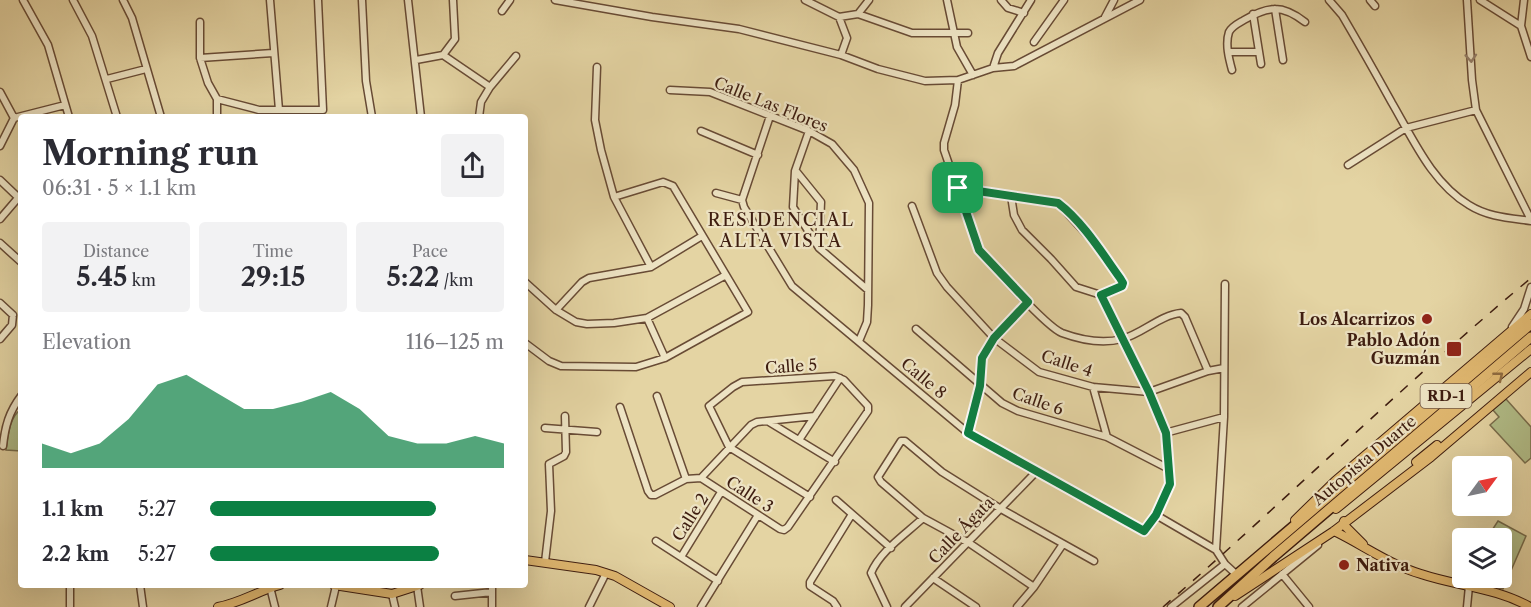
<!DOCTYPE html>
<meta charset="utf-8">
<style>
:root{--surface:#fff;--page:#f2f2f3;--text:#2b2b33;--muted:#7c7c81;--accent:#0b8043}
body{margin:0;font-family:"Libre Caslon Text",serif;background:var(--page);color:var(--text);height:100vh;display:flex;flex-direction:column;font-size:22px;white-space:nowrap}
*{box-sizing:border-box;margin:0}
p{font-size:20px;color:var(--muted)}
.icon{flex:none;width:33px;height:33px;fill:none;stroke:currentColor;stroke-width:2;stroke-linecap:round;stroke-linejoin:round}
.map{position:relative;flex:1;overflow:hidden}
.panel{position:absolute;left:18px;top:114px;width:510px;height:474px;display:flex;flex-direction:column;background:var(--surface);border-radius:6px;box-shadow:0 6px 24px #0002}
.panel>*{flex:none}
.needle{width:39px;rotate:57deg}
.controls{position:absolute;left:1452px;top:456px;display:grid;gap:12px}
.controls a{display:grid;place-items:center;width:60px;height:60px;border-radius:6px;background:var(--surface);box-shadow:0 6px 24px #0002;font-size:30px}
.pin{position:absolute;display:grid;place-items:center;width:51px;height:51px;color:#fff;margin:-26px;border-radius:12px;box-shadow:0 3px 9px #0006}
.round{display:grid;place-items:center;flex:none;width:63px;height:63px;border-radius:6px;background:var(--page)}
.overview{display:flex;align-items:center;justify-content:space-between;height:102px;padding:0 24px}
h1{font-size:33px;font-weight:700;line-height:45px}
.figures{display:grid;grid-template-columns:repeat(3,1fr);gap:9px;height:102px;padding:6px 24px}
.figures div{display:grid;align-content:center;border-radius:6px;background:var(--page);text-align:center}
.figures b{font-size:26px;font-weight:700}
.figures small{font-size:16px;font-weight:400}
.figures p{font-size:16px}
.chart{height:168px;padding:12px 24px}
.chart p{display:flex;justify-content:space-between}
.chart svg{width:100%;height:108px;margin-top:6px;fill:var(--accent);opacity:.7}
ul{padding:0 24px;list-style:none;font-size:20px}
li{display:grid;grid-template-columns:96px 72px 1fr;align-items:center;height:45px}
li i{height:15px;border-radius:8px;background:var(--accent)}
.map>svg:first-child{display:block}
.green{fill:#b1bd88;stroke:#786d4c;stroke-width:1.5}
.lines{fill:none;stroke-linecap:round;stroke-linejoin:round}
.minor-casing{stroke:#684b35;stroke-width:9}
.major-casing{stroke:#3e1d10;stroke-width:10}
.highway-casing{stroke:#3e1d10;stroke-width:12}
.minor{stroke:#ede3c3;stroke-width:6}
.major{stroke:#e2ba72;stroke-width:8}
.highway{stroke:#e2ba72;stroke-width:9}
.rail{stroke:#3e1d10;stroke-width:1.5;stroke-dasharray:10 10;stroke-linecap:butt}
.oneway{stroke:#96806a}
.oneway2{stroke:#906c41}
.route-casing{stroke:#fff;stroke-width:12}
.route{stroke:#0b8043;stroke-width:8}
.poi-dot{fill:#8f2418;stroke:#ede3c3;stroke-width:2}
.labels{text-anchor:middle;stroke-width:4.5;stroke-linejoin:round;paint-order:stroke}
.shield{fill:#ede3c3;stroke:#725846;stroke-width:1.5}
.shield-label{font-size:15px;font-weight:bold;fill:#3e1d10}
.street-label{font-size:16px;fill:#3e1d10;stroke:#ede3c3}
.poi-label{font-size:16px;font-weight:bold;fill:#3e1d10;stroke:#ede3c3;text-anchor:end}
.neighbourhood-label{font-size:18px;letter-spacing:1.5px;fill:#3e1d10;stroke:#ede3c3}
</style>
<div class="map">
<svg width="1531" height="607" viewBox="0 0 1531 607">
<rect width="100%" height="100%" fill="#e4d4a3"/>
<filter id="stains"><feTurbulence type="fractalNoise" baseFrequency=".00333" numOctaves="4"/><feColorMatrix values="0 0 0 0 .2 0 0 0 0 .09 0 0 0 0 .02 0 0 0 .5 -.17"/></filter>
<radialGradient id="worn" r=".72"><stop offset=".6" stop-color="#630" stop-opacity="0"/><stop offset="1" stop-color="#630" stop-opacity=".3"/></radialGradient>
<path class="green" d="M1506,399l25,28v31l-6,5 -35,-38 9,-8 -6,-7z
M21,409v42l-15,-1c2,-14 3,-32 15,-41z
M1498,521l28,15 -23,53 -42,-9 2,-2h39v-40h-15z"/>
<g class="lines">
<g class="minor-casing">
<path id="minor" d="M23,0l25,45 21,72
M73,0l19,36 25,81
M123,0l9,18 29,99
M270,0l9,110
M362,0l4,81 6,36
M408,0l13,117
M555,0l97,17 87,12 102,26 37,14 47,12 33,-1 35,-12 21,-2 126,-66
M805,0l34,17 19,-3 54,19h56
M947,0l10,47 16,28
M1001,0l7,8 16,5
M1329,0l13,15c17,29 34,59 50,88 21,36 40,80 77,102 19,12 40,13 62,16
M1370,0l5,6
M1467,0l5,80 4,30 55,110
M1480,0l41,26
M1524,0l-3,26 10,31
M1275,9l8,51
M502,11l8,-11
M858,14l11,-14
M1253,14l8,50
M839,17l8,21 -6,17
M1105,17l9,-17
M200,22v36l8,25 9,16v18
M1034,42l30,-42
M1228,52h31
M443,55l47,32 26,-31
M200,58l73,-5
M416,60l27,-5 12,-16 -2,-39
M597,67l-2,53 6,30 13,47 37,70
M993,68l5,-15 33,-53
M1232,70c-3,-11 -7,-26 -3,-38 3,-6 10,-9 15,-12 24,-14 38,-16 61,2
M107,79l39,-10
M958,80l-3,25 -11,38v7l32,93c7,15 71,84 86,90 19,7 41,11 60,6 20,-5 38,-24 59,-26l4,4 23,54
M670,90l40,2 99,39 23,13 22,26 15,33 -1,102 -1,17 -8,19
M0,92l14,26
M217,99l42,11h64l-5,-110
M770,116l-28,84 2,7 48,79 176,147 176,98 12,-16 14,-31 -5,-51 -16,-41 -48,-97
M479,117l2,-15 9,-15
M701,131l57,24
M809,131l-14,40 -2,36 26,41 49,42
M0,146l14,-28 51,-13
M1348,165l58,-37 70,-18
M796,171l25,31 -2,46
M0,180l21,20
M958,188l93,13 7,2 33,36 30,39 2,5 -1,3 -21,9 -25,-8 -25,-28 -29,-29 -8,-15 -3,-19
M716,193l26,7
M912,206l25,67 10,14 47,51 45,34 54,15 56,5 59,-21 16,-3
M0,219l18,-21
M0,243l21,19
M525,282l31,28 20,12 11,2 27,-1 33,-5 79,-43
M1225,284l-1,133 -8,133 9,14 12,11
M0,303l13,12
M556,310l26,-28 7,-4 62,-11 51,-31
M647,318l18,40
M1512,327l12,-18 7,-22
M916,329l86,74 16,8 89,26 62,32
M0,339l12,-14 1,-10
M525,343l24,18 12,5 75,1 29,-9 83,-46 -75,-126 -10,-4 -49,15
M1093,387l14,50
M657,396l29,83
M620,407l28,84 3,4h4l31,-16 15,-1 50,-53 6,-3 58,-6
M769,422l66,40
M545,428l52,4
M968,433l12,-47 2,-27 12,-21 34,-36
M1165,433l59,-16
M799,440l41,-62
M3,446c2,-20 6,-34 18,-50
M701,478l79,51 4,1 4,-3 80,-116v-5l-24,-26 -9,-4 -93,6 -9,5 -24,19 20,41 81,50
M836,500l55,48
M1156,515l60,35
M656,541l62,40
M681,557l40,-65
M545,562l6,-51 -2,-47 15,-8 2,-4 -1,-36
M1282,574l27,33
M933,578l43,29
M70,585v22
M140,585l3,22
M492,585v22
M417,586l3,21
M270,587l5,20
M1034,587l-65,-44 -46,-25 -42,-36 -3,-5 23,-36h4l37,31 59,37 93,52
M392,594l3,13
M455,596l37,-4
M331,607l5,-21
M589,607l17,-34
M701,607l57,-92
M837,607l-4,-6 -23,-15v-4l42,-68
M887,607l-16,-34c9,-22 35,-39 52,-55
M905,607l131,-135
M1017,607l17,-20 29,-43
M1171,607l54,-43
M1242,607l76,-62
M1467,607l2,-21"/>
</g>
<g class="major-casing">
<path id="major" d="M1416,462l21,-17
M1336,509l195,-160
M1295,520l40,-39 196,-167
M1344,521l-1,3 20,20
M1334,531c29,14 56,34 87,43 36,12 76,14 109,33
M525,560l71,10 19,6 55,31
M334,585l58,9 28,-9
M1235,596l99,-65 97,-74 100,-85
M218,607c22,-4 40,-16 62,-22"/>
</g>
<g class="highway-casing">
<path id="highway" d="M1199,607l332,-283
M1218,607l55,-50 258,-220"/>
</g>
<use href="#minor" class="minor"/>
<use href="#major" class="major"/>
<use href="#highway" class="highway"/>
<path class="rail" d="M1163,607c124,-108 242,-224 368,-329"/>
</g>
<defs><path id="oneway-chevron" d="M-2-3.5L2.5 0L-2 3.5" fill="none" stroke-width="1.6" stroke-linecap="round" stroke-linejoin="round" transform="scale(1.5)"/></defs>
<use class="oneway" href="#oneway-chevron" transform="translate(1471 58) rotate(86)"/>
<use class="oneway2" href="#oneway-chevron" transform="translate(1499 376) rotate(-39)"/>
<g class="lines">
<g class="route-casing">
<path id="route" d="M958,188l100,15c25,19 44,50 62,75l3,5 -1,3 -21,9 48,97 17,41 4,51 -14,31 -12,16 -176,-98 12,-47 2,-28 12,-20 34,-36 -49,-52z"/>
</g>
<use href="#route" class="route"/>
</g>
<g class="poi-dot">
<circle cx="1427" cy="319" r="6"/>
<rect x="1446" y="341" width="16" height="16" rx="3"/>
<circle cx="1344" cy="565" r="6"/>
</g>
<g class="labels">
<rect class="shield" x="1420.5" y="384" width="51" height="24" rx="4.5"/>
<g class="shield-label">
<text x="1446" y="401">RD-1</text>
</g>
<g class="street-label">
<text transform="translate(771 104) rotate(22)" y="6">Calle Las Flores</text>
<text transform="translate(1067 363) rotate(18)" y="6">Calle 4</text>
<text transform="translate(791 366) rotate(-4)" y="6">Calle 5</text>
<text transform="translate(924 378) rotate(40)" y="6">Calle 8</text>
<text transform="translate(1038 401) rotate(19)" y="6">Calle 6</text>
<text transform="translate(1364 460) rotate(-40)" y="6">Autopista Duarte</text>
<text transform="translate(750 494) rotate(33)" y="6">Calle 3</text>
<text transform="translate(690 517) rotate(-58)" y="6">Calle 2</text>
<text transform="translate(961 530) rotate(-46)" y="6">Calle Ágata</text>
</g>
<g class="poi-label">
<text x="1415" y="325">Los Alcarrizos</text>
<text x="1440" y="346">Pablo Adón<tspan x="1440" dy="18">Guzmán</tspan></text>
<text x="1356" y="571" text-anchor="start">Nativa</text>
</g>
<g class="neighbourhood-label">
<text x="781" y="226">RESIDENCIAL<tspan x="781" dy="21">ALTA VISTA</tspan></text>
</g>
</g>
<rect width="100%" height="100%" filter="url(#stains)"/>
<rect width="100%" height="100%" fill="url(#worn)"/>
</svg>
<div class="controls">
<a><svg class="needle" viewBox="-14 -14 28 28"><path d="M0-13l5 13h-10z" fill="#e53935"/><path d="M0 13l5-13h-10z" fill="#7c7c81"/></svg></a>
<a><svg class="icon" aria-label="layers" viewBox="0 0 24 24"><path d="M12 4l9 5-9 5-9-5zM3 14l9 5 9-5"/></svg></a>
</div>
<div class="pin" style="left:958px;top:188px;background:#1e9e55"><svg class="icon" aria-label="arrive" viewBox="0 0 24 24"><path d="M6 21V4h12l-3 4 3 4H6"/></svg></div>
<section class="panel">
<div class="overview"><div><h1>Morning run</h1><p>06:31 · 5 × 1.1 km</p></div><a class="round"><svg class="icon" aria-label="share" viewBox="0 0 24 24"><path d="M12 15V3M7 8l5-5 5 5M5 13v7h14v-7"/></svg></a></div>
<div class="figures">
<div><p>Distance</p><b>5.45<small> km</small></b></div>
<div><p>Time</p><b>29:15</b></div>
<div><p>Pace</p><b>5:22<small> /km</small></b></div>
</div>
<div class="chart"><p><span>Elevation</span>116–125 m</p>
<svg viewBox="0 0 160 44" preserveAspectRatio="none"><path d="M0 44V34L10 38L20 34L30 24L40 10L50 6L60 13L70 20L80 20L90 17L100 13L110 20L120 31L130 34L140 34L150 31L160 34V44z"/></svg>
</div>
<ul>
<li><b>1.1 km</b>5:27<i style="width:77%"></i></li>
<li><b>2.2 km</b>5:27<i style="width:78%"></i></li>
</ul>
</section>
</div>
